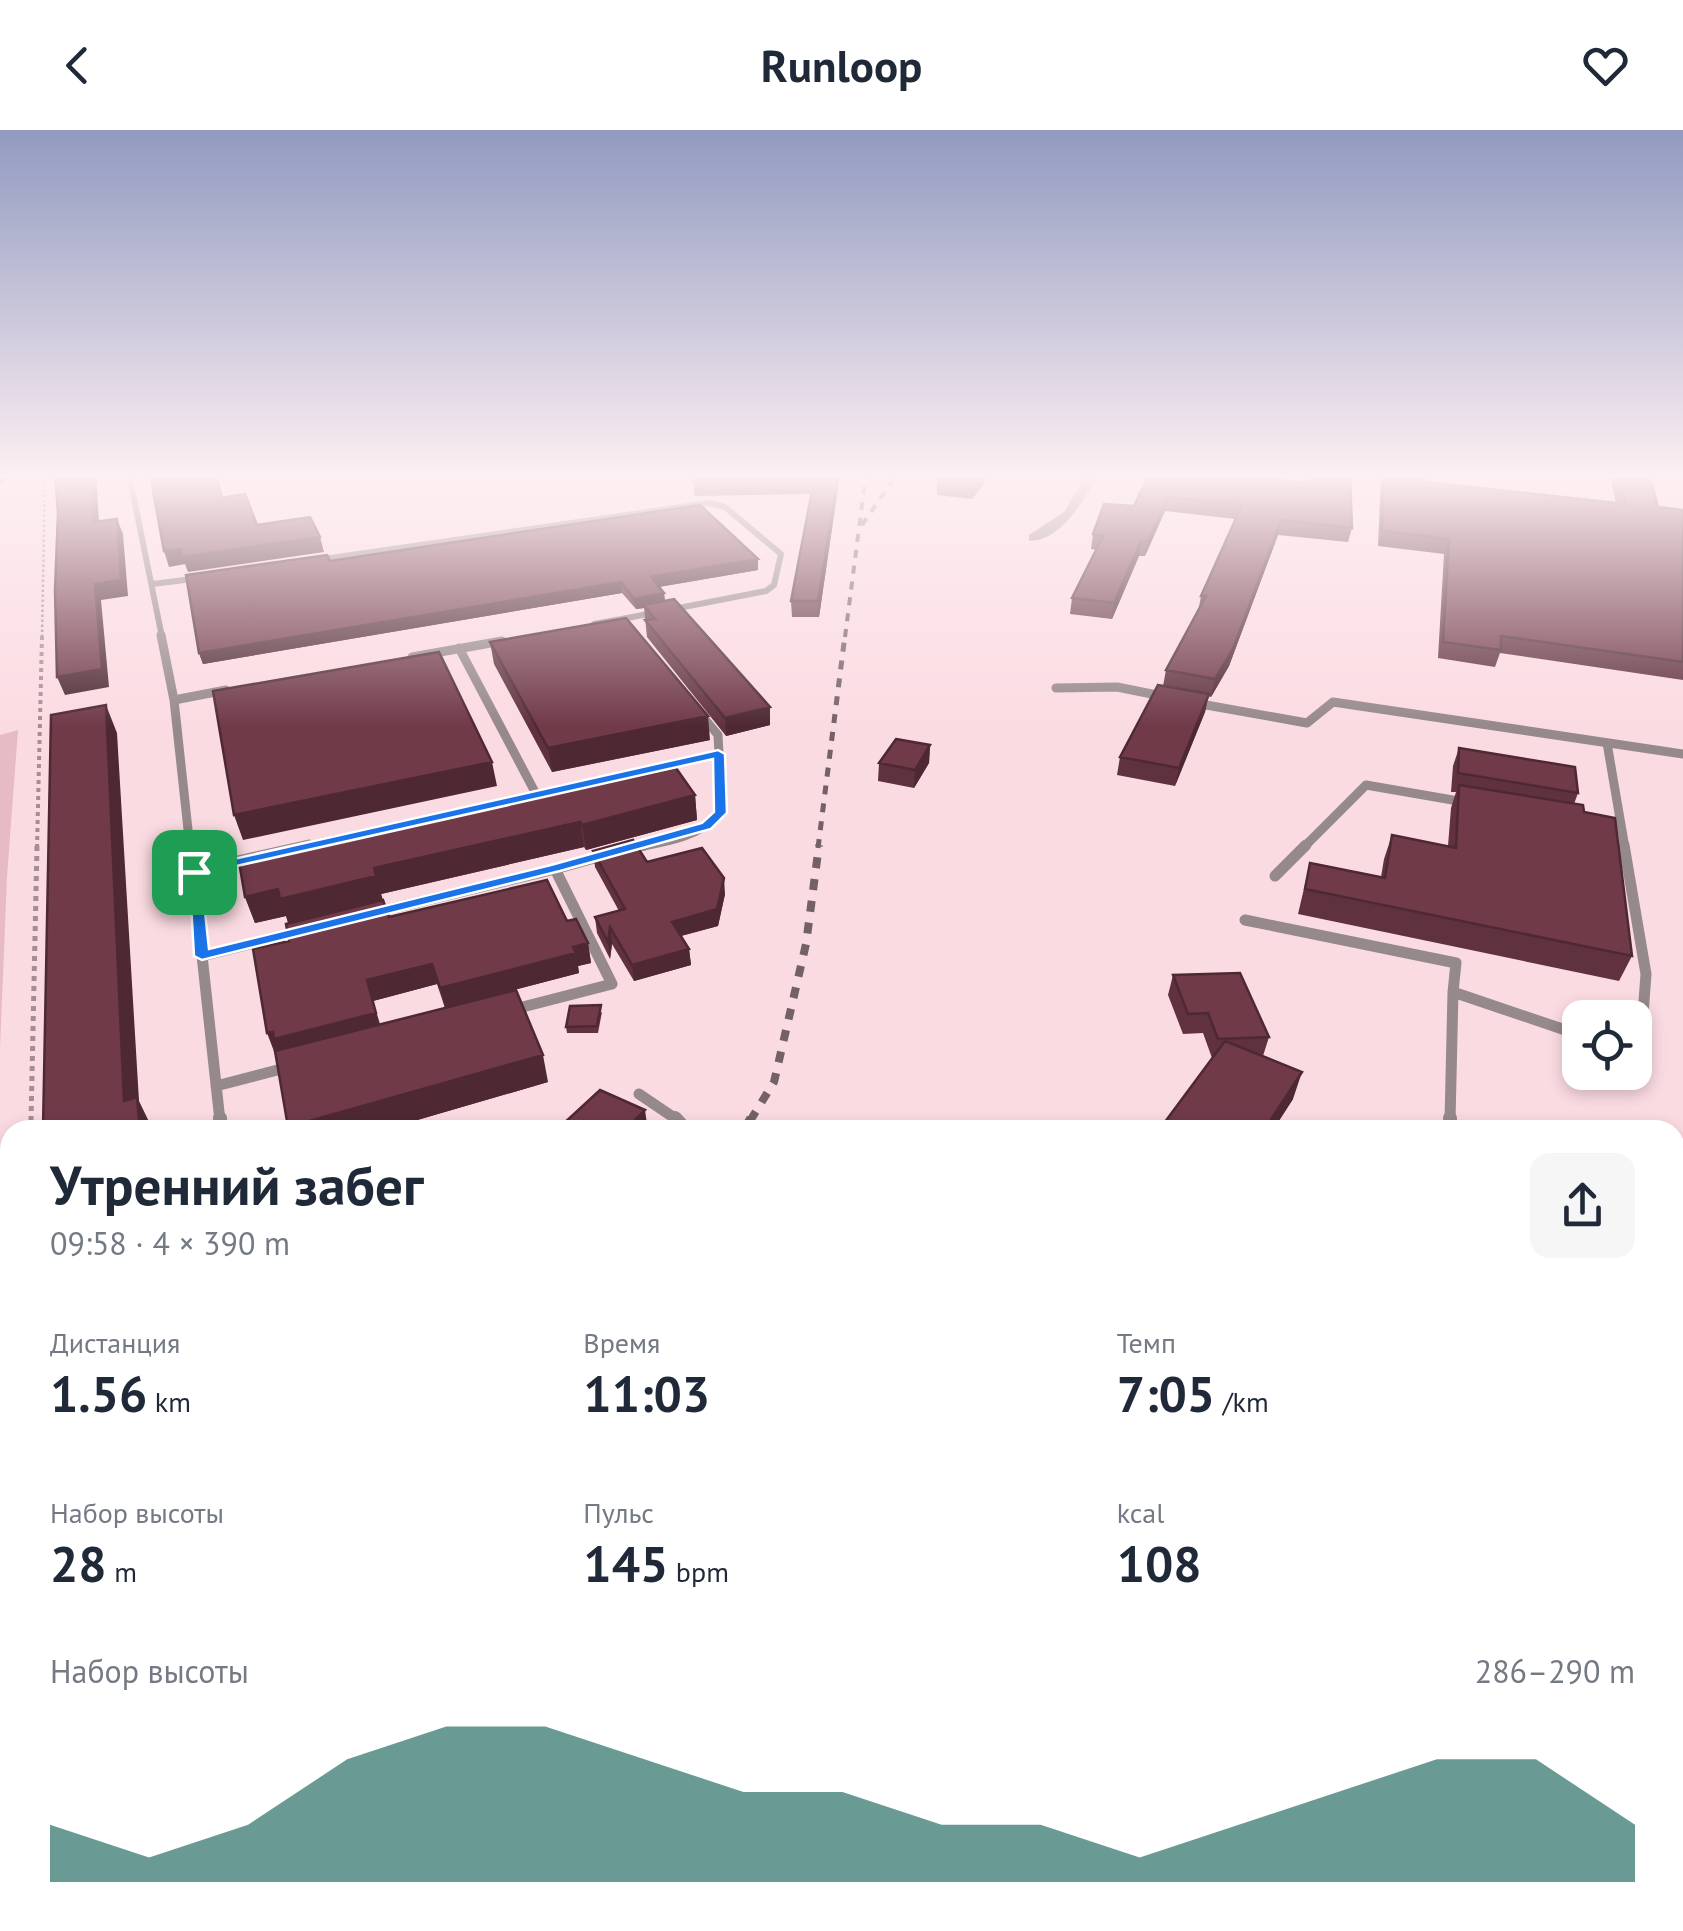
<!DOCTYPE html>
<html lang="ru">
<meta charset="utf-8">
<style>
:root{--surface:#fff;--page:#f6f6f7;--text:#1f2937;--muted:#747a83;--accent:#2b7268}
body{margin:0;font-family:"PT Sans",sans-serif;background:var(--page);color:var(--text);height:100vh;display:flex;flex-direction:column;font-size:38px;white-space:nowrap}
*{box-sizing:border-box;margin:0}
p{font-size:32px;color:var(--muted)}
.icon{flex:none;width:55px;height:55px;fill:none;stroke:currentColor;stroke-width:2;stroke-linecap:round;stroke-linejoin:round}
.map{position:relative;flex:1;overflow:hidden}
.panel{position:absolute;left:0px;top:990px;width:1685px;height:812px;display:flex;flex-direction:column;background:var(--surface);border-radius:30px 30px 0 0;box-shadow:0 5px 15px #0003}
.panel>*{flex:none}
.buttons{position:absolute;left:1562px;top:870px;display:grid;gap:20px}
.buttons a{display:grid;place-items:center;width:90px;height:90px;border-radius:20px;background:var(--surface);box-shadow:0 5px 15px #0003;font-size:50px}
.pin{position:absolute;display:grid;place-items:center;width:85px;height:85px;color:#fff;margin:-42px;border-radius:20px;box-shadow:0 5px 15px #0006}
.round{display:grid;place-items:center;flex:none;width:105px;height:105px;border-radius:20px;background:var(--page)}
.summary{display:flex;align-items:center;justify-content:space-between;height:170px;padding:0 50px}
h1{font-size:55px;font-weight:800;line-height:75px}
.figures{display:grid;grid-template-columns:repeat(3,1fr);gap:15px;height:170px;padding:10px 50px}
.figures div{display:grid;align-content:center}
.figures b{font-size:50px;font-weight:800}
.figures small{font-size:28px;font-weight:400}
.figures p{font-size:28px}
.chart{height:280px;padding:20px 50px}
.chart p{display:flex;justify-content:space-between}
.chart svg{width:100%;height:180px;margin-top:10px;fill:var(--accent);opacity:.7}
header{display:flex;justify-content:space-between;align-items:center;height:130px;padding:0 50px;background:var(--surface);font-size:45px;font-weight:800}
.map>svg:first-child{display:block}
.green{fill:#e6bbc5}
.lines{fill:none;stroke-linecap:round;stroke-linejoin:round}
.path-far4{stroke:#a58e93;stroke-width:2.5;stroke-dasharray:2.5 2.5;stroke-linecap:butt}
.path-far3{stroke:#a58e93;stroke-width:4;stroke-dasharray:4 4;stroke-linecap:butt}
.path-far2{stroke:#a58e93;stroke-width:5;stroke-dasharray:5 5;stroke-linecap:butt}
.path-far1{stroke:#a58e93;stroke-width:6;stroke-dasharray:6 6;stroke-linecap:butt}
.path{stroke:#a58e93;stroke-width:8;stroke-dasharray:8 8;stroke-linecap:butt}
.service-far4{stroke:#96898b;stroke-width:6}
.service-far3{stroke:#96898b;stroke-width:9}
.service-far2{stroke:#96898b;stroke-width:11}
.service-far1{stroke:#96898b;stroke-width:14}
.service{stroke:#96898b;stroke-width:18}
.minor{fill:#96898b;fill-rule:evenodd}
.primary{fill:#564045;fill-rule:evenodd}
.rail-far4{stroke:#746166;stroke-width:4;stroke-dasharray:8 8;stroke-linecap:butt}
.rail-far3{stroke:#746166;stroke-width:5;stroke-dasharray:9 9;stroke-linecap:butt}
.rail-far2{stroke:#746166;stroke-width:8;stroke-dasharray:11 11;stroke-linecap:butt}
.rail-far1{stroke:#746166;stroke-width:9;stroke-dasharray:15 15;stroke-linecap:butt}
.rail{stroke:#746166;stroke-width:12;stroke-dasharray:20 20;stroke-linecap:butt}
.wall{fill:#60323f}
.shaded-wall{fill:#4e2933}
.building{fill:#703a49;stroke:#4e2933;stroke-width:2.5}
.route{fill:#1a73e8;stroke:#fff;stroke-width:2.5;fill-rule:evenodd}
</style>
<header><svg class="icon" aria-label="back" viewBox="0 0 24 24"><path d="M15 5l-7 7 7 7"/></svg>Runloop<svg class="icon" aria-label="heart" viewBox="0 0 24 24"><path d="M12 20l-8-8c-3-5 5-10 8-4 3-6 11-1 8 4z"/></svg></header>
<div class="map">
<svg width="1683" height="1801" viewBox="0 0 1683 1801">
<rect width="100%" height="100%" fill="#fbdbe2"/>
<path class="green" d="M18,600l-11,147 -7,172v-314z"/>
<g class="lines">
<path class="path-far4" d="M42,507l3,-163"/>
<path class="path-far3" d="M37,718l5,-213"/>
<path class="path-far2" d="M31,991l6,-276"/>
<path class="path-far1" d="M31,1000v-12"/>
<path class="path" d="M15,1792v9"/>
<path class="service-far4" d="M129,344l33,163
M317,430l392,-57 16,4 56,47 -7,31 -8,6 -144,28
M153,454l47,-6
M594,494l28,-5 8,10"/>
<path class="service-far3" d="M161,505l13,65 16,148
M459,518l77,146
M412,527l90,-16
M1056,558l61,-1 50,10
M174,570l52,-10
M1195,573l112,20 26,-21 350,52
M1607,613l18,105
M298,718l421,-94 -1,-19 -19,-23
M633,718c31,-6 65,-10 87,-35l-1,-59
M1303,718l63,-63 98,17"/>
<path class="service-far2" d="M190,715l30,276
M1624,715l22,129 -6,82 -5,-2
M623,720l22,-5
M555,739l50,-14
M194,741l115,-26
M1275,746l31,-31
M373,783l182,-44 57,115 -101,26
M1245,790l211,43 -3,29
M202,826l99,-25
M216,956l73,-19
M639,964l40,27
M1450,991l3,-129 127,43"/>
<path class="service-far1" d="M220,988l1,12
M675,988l11,12
M1450,1000v-12"/>
<path class="service" d="M0,1560l10,-4
M950,1792l4,9
M1558,1792l6,9
M758,1801l16,-9"/>
<path class="minor" d="M1087,344h12c-15,25 -37,67 -70,67v-6l35,-23z"/>
<path class="primary" d="M0,344h7l-1,7 -6,4z"/>
<path class="rail-far4" d="M862,395l35,-51
M845,507l21,-163"/>
<path class="rail-far3" d="M818,718l27,-213"/>
<path class="rail-far2" d="M750,991l24,-39 32,-138 13,-99"/>
<path class="rail-far1" d="M744,1000l7,-12"/>
<path class="rail" d="M0,1689l10,-6"/>
</g>
<path class="wall" d="M693,344h147l-21,143h-27l-1,-16 20,-107 -117,2z
M939,344h52l-19,25 -35,-4v-19z
M1149,344l203,54 -4,14 -70,-7 -49,131 -18,31 -3,-1 -3,16 -30,74 -58,-11 3,-18 43,-71 3,-16 32,-58 3,-16 34,-77 -70,-8 -20,45h-6l-27,63 -42,-5 2,-16 24,-48 -5,-1 2,-15 41,-28z
M1381,344h45v8l190,21 -6,-29h39l9,33 25,3v170l-183,-27 -5,14 -57,-9 6,-104 -66,-8z
M330,431l428,9 -99,17 5,6 1,8 105,124 -44,11 -79,-99 -3,-29 -8,1 -14,-16 -419,71 -4,-11z
M490,512l220,98 -158,32 -58,-108z
M930,615l-1,18 -15,25 -36,-7 1,-18z
M1459,618l119,45 -4,11 10,8 48,144 -13,25 -321,-67 12,-51 71,14 3,-18 8,-24 56,11 3,-38 5,-16h-5l2,-26z
M695,665l2,25 -111,30 -2,-3 -203,47 8,23 178,4 21,22 3,20 -13,3 1,7 -134,35 -8,-24 -64,17 7,23 168,58 -165,48h-94l-1,-3v-204l-2,-7 -31,7 -10,-26z
M593,721l54,11 78,32 -7,32 -37,10 8,13 2,16 -57,16 -22,-37 -2,15 -13,-26 -2,-16 24,-6 -24,-44z
M1173,845l96,62 -6,19 30,43 -20,31h-114l53,-72 -9,-25 -20,1 -15,-39z
M602,882l-4,21h-31l-1,-6z
M1675,1482l8,4v148l-8,-4z
M1038,1792h174l5,9h-175z
M1315,1792h192l6,9h-193z"/>
<path class="shaded-wall" d="M91,344h5l4,63 -6,-15z
M838,344h2l-21,143 -1,-16z
M978,344h13l-19,25 2,-19z
M1168,367l-3,14 -20,45 3,-15z
M117,389l6,15 5,62 -27,4 8,87 -44,8 -8,-18 38,-93z
M1281,390l-3,15 -49,131 -18,31 4,-18z
M320,407l4,15 -136,20 -3,-8 -16,3 -5,-16z
M1141,411l-2,15 -27,63 2,-16z
M758,429v11l-106,18 -1,-11z
M621,452l1,11 -419,71 -4,-11z
M664,463l1,11 -21,1v3l-8,1 -2,-10z
M1209,564l-4,18 -30,74 4,-18z
M106,575l11,28 22,368 14,29h-14l-15,-29z
M770,577v18l-44,11 -1,-18z
M708,586l2,24 -158,32 -4,-24z
M930,615l-1,18 -15,25 1,-18z
M492,632l5,24 -254,54 -9,-25z
M695,665l2,25 -111,30 -4,-25z
M580,692l4,25 -203,47 2,8 -94,23 -3,-9 -31,7 -10,-26z
M724,748l1,16 -7,32 -45,12 -1,-16z
M610,797l2,17 -2,15 -2,-17z
M588,813l3,20 -13,3 1,7 -134,35 -5,-20z
M689,819l2,16 -57,16 -2,-16z
M432,834l5,20 -64,17 9,33 -107,20 -8,-21 100,-53z
M543,925l5,27 -165,48h-94l-1,-3z
M1302,942l-9,27 -20,31h-9z
M645,980l2,14 -6,6h-16z"/>
<path class="building" d="M55,344h36l3,48 23,-3 4,61 -26,4 7,85 -45,8 -2,-87 3,-77z
M150,344h66l6,24 23,-4 12,31 53,-8 10,20 -138,20 -1,-8 -17,2z
M693,344h145l-20,127h-27l23,-121 -121,2z
M939,344h39l-4,6 -37,-4z
M1149,344h84l75,9 3,-9h39l2,54 -71,-8 -48,129 -18,30 -49,-9 40,-74h-5l41,-91 -74,-8 -20,44h-7l-27,62 -42,-5 31,-62 -10,-2 11,-30 30,2z
M1384,344h42v8l200,22 -8,-30h31l9,33 25,3v152l-182,-26v14l-58,-8 6,-103 -67,-8z
M700,375l58,54 -107,18 13,16 -30,6 -13,-17 -422,71 -13,-78 141,-20 3,6z
M674,469l96,108 -45,11 -80,-98 10,-1 -11,-14z
M626,488l82,98 -160,32 -58,-106z
M439,522l53,110 -258,53 -21,-124z
M1158,555l51,9 -30,74 -59,-11z
M106,575l18,396 13,-4 3,33h-97l8,-415z
M896,609l34,6 -15,25 -36,-7z
M1459,618l116,19 3,26 -120,-20z
M676,638l19,27 -113,30 -2,-3 -206,46 2,8 -96,23 -2,-10 -33,8 -6,-35z
M1459,655l124,20 1,7 31,6 17,138 -327,-67 5,-26 75,15 7,-43 64,13z
M633,710l14,22 55,-14 22,30 -7,31 -45,13 17,27 -57,16 -22,-38 -2,15 -13,-25 30,-8 -32,-58z
M547,750l20,41 9,-2 12,24 -15,4 3,6 -136,35 -8,-24 -65,16 9,33 -102,26 -1,-7 -6,1 -14,-84 36,-8 -3,-17 97,-24 6,17z
M1240,843l29,64 -51,2 -10,-26 -20,1 -15,-39z
M516,860l27,65 -255,72 -13,-76z
M601,875l-4,21 -31,1 4,-21z
M1225,911l77,31 -38,58h-105z
M600,960l45,20 -20,20h-56l-8,-4z
M1675,1482l8,4v112l-8,-4z
M1054,1792h158l5,9h-159z
M1343,1792h164l6,9h-165z"/>
<linearGradient id="sky" x2="0" y2="1"><stop stop-color="#919ac0"/><stop offset="0.58" stop-color="#fdeff2"/><stop offset="1" stop-color="#fdeff2" stop-opacity="0"/></linearGradient>
<rect width="1683" height="596" fill="url(#sky)"/>
<path class="route" d="M718,620l7,4 2,59 -16,16 -151,42 -358,89 -8,-4 -5,-87zM713,629l1,53 -12,11 -151,42 -342,84 -8,-75z"/>
</svg>
<div class="buttons">
<a><svg class="icon" aria-label="locate" viewBox="0 0 24 24"><circle cx="12" cy="12" r="6"/><path d="M12 2v4M12 18v4M2 12h4M18 12h4"/></svg></a>
</div>
<div class="pin" style="left:194px;top:742px;background:#1e9e55"><svg class="icon" aria-label="arrive" viewBox="0 0 24 24"><path d="M6 21V4h12l-3 4 3 4H6"/></svg></div>
<section class="panel">
<div class="summary"><div><h1>Утренний забег</h1><p>09:58 · 4 × 390 m</p></div><a class="round"><svg class="icon" aria-label="share" viewBox="0 0 24 24"><path d="M12 15V3M7 8l5-5 5 5M5 13v7h14v-7"/></svg></a></div>
<div class="figures">
<div><p>Дистанция</p><b>1.56<small> km</small></b></div>
<div><p>Время</p><b>11:03</b></div>
<div><p>Темп</p><b>7:05<small> /km</small></b></div>
</div>
<div class="figures">
<div><p>Набор высоты</p><b>28<small> m</small></b></div>
<div><p>Пульс</p><b>145<small> bpm</small></b></div>
<div><p>kcal</p><b>108</b></div>
</div>
<div class="chart"><p><span>Набор высоты</span>286–290 m</p>
<svg viewBox="0 0 160 44" preserveAspectRatio="none"><path d="M0 44V30L10 38L20 30L30 14L40 6L50 6L60 14L70 22L80 22L90 30L100 30L110 38L120 30L130 22L140 14L150 14L160 30V44z"/></svg>
</div>
</section>
</div>
